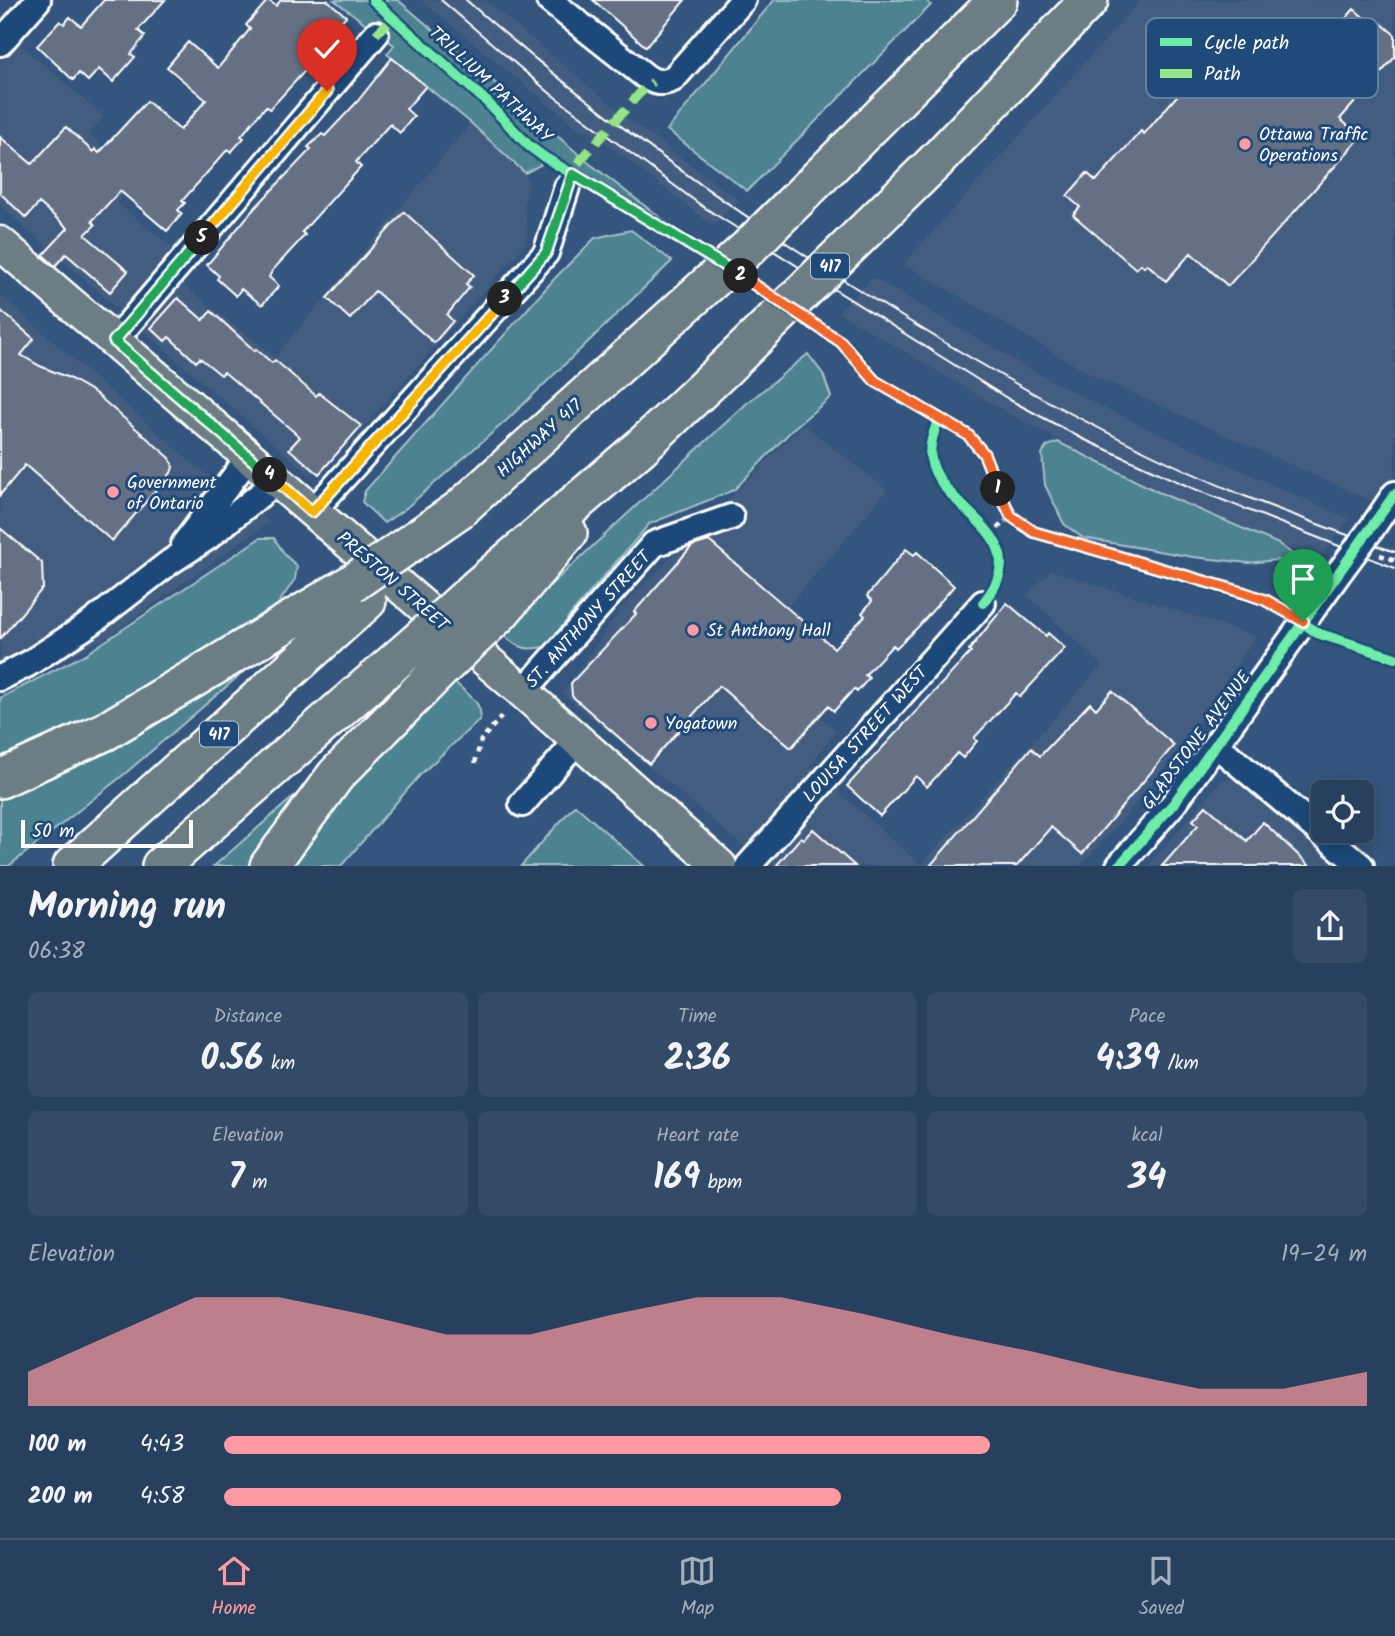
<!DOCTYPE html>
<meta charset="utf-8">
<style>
:root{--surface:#27405e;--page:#334b67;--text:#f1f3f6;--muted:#a4afbc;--line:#435973;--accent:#ff9aa2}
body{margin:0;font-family:Kalam,sans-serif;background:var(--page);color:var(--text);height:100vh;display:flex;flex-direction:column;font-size:26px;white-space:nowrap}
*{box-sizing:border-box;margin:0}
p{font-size:23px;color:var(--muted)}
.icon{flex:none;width:38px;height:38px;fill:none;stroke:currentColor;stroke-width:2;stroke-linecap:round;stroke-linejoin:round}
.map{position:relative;height:866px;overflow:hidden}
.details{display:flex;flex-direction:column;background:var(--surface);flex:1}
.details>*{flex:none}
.tools{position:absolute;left:1311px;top:780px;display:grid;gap:14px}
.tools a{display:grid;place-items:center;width:63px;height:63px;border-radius:10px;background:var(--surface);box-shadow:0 4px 18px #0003,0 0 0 2px var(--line);font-size:35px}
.scale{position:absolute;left:21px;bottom:18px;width:172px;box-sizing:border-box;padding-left:7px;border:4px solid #fff;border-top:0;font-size:19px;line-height:24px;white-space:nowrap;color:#fff;-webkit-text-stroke:5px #1f4a7a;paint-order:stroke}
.pin{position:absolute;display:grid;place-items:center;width:60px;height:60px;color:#fff;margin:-72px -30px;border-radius:50% 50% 50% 0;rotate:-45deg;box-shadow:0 0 7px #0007}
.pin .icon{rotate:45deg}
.km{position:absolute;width:35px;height:35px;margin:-18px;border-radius:50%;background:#222;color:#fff;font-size:19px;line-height:35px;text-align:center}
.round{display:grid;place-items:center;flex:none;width:74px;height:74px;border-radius:10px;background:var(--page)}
.summary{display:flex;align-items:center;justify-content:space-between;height:119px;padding:0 28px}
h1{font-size:38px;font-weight:800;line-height:52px}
.metrics{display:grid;grid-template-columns:repeat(3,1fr);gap:10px;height:119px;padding:7px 28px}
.metrics div{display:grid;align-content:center;border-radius:10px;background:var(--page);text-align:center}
.metrics b{font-size:35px;font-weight:800}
.metrics small{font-size:19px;font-weight:400}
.metrics p{font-size:19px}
.chart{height:196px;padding:14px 28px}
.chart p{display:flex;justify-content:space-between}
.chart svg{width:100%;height:126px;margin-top:7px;fill:var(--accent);opacity:.7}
ul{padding:0 28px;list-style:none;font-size:23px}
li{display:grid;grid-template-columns:112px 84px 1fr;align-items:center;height:52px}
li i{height:18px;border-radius:9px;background:var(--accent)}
.menu{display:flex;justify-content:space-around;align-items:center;height:98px;border-top:2px solid var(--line);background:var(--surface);font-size:19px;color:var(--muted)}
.menu a{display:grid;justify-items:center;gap:4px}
.menu .selected{color:var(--accent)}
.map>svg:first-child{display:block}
.built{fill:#435d7f}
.green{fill:#4d8391;stroke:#a6c1c8;stroke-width:2}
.building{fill:#657084;stroke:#fff;stroke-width:2}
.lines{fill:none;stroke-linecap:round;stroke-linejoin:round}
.minor-casing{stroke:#fff;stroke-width:30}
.major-casing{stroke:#fff;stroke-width:37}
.highway-casing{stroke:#fff;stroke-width:42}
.path{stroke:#fff;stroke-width:4.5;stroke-dasharray:5 5;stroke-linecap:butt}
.minor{stroke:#1f4a7a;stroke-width:24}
.major{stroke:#6c7e84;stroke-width:32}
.highway{stroke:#6c7e84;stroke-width:37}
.tram{stroke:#fff;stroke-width:2}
.minor-bridge-casing{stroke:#fff;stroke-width:30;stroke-linecap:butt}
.highway-bridge-casing{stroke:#fff;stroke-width:42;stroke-linecap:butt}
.minor-bridge{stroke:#1f4a7a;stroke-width:24}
.highway-bridge{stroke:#6c7e84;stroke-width:37}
.quiet{stroke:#94e586;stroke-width:9;stroke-dasharray:18 9;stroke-linecap:butt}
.cycleway-casing{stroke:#1f4a7a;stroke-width:15}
.cycleway{stroke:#6deda7;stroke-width:10}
.split-1-casing{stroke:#fff;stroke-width:14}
.split-2-casing{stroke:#fff;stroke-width:14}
.split-3-casing{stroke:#fff;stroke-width:14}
.split-4-casing{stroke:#fff;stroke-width:14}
.split-5-casing{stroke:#fff;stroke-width:14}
.split-6-casing{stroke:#fff;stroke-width:14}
.split-1{stroke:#f0652b;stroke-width:9}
.split-2{stroke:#f0652b;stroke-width:9}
.split-3{stroke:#22a559;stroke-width:9}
.split-4{stroke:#f5b400;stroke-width:9}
.split-5{stroke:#22a559;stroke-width:9}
.split-6{stroke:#f5b400;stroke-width:9}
.poi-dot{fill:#ff9aa2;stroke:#1f4a7a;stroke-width:2.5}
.labels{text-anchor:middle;stroke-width:6;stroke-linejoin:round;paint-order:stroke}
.shield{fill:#1f4a7a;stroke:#bcc9d7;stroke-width:2}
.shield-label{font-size:16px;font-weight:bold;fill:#fff}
.street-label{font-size:18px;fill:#fff;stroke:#1f4a7a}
.poi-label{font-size:18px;fill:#fff;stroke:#1f4a7a;text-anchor:start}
.key{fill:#1f4a7a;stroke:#6280a2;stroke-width:2}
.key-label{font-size:19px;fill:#fff}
</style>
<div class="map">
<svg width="1395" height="866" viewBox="0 0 1395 866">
<rect width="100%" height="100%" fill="#34557d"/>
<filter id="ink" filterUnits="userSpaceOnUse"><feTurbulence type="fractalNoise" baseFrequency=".0143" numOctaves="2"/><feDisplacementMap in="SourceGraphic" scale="14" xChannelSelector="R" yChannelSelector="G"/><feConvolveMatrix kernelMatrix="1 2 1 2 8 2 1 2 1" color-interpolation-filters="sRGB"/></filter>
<g filter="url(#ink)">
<path class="built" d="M421,0h64l151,125 103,75 -26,26 -123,-95 -10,-1z
M1141,0h254v512l-307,-139 -184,-109z
M9,35l95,82 -15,18 48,43 -19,25 53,44 13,39 91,71 196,-234 54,50 4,13 -5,18 4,28 -4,14 -200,226 -16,2 -308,-268v-170z
M873,278l157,91 76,40 243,110 -31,41 -162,-69 -152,-80 -166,-99z
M0,295l191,167 78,60 -160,114 -109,56z
M803,424l84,66 -139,164 88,77 -26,35 111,99 181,-200 -75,-70 24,-25 205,66 -66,100 -60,75 -50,55h-313l-205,-173 62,-88z
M1242,777l103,89h-197l74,-86z"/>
<path class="green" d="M334,0h64l191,163 94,72 -2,2 -126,-80 -30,16 -54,-50 -84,-69 7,-9z
M774,0h152l5,5 -184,186 -80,-61z
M631,230l41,31 -165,159 -102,89 -21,14 -22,-21 3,-11 191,-214 39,-39z
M808,354l15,20 8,23 -36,30 -61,63 -85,34 -82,95 4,8 -13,17c-29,6 -36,9 -58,-12l246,-228z
M1058,442l98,49 123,53 12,9 -4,10 -10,-3 -29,3 -55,-6 -110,-19 -19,-14 -19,-39 -3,-31 5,-8z
M260,538h14l12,18 11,10 -2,13 -21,31 -168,103 -106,49v-64l86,-44z
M237,673l4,1 -114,98 -118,94h-9v-74z
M451,679c11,11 33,23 29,40l-59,55 -80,92h-57l32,-45z
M322,772l-68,94h-40z
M575,805l69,61h-123z"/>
<path class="building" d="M104,0h61l-27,30 7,6 -14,18 4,3 -22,25 -14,-13 -11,12 -9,-8 -6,7 -36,-34 23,-25 4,3 6,-7 11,9z
M268,0l8,6 5,-6h46l19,16 -22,24 3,3 -25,31 -32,35 -4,-3 -25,30 3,2 -13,14 -3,-3 -46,52 3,2 -7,7 4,4 -15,17 -47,-40 -28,30 3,4 -10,10 43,36 -18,21 -44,-38 -11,12 -12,-11 25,-27 -29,-25 -13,15 -26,-25v-56l32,27 34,-37 27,25 2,-3 4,4 48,-52 33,29 26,-30 -39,-33 21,-25 30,26 32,-39 -4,-4z
M593,0h92l-39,47z
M1354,9l22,19 5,-5 14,12v22l-55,62 21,18 -133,149 -37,-33 -25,28 -19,-17 -3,3 -3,-3 -5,5 -63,-54 7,-8 -13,-11 20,-23 9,8 45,-50 3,3 57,-66 -2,-2 16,-21 4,3 22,-26 38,33 36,-1z
M392,58l34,28 -20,23 8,7 -14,17 -10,-9 -34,38 5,5 -59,65 3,3 -33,36 -3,6 10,9 -17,19 -21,-16 -5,7 -19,-17 2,-3 -12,-11 45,-54 59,-62 -3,-2 14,-13 3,2 32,-34z
M404,212l70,63 -8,9 4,3 -23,28 6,6 -19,22 -59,-52 -25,28 -23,-21z
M178,298l25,22 8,-9 44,40 1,-2 16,14 3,-3 41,36 3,-3 42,33 -42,48 -30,-25 11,-12 -76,-65 -3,3 -21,-17 -4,4 -27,-25 -4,4 -14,-13z
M0,310l34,29 -13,16 19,11 29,12 26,15 75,65 3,9 -2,6 -59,68 -87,-76 -25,30z
M0,528l42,35 1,25 -43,51z
M709,541l125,107 31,-32 -3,-3 10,-12 -5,-5 39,-47 8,6 3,-3 37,34 -36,41 -22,21 -3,-3 -28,30 4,3 -12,14 -3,-3 -20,22 -6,-5 -37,42 -72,-62 -70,78 -77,-68 -1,-13 65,-69 -2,-2 58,-66z
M1007,603l39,33 2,-3 17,15 -45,49 -4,-4 -42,45 3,3 -14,17 -6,-5 -30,34 -11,-11 -36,40 -33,-30 124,-134 -2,-2z
M1112,691l62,54 -92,109 -31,-27 -34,39h-87l101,-118 9,8 50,-53 6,6z
M1206,806l41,35 16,-19 47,44h-148l36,-41 -5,-5z
M813,829l42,37h-79l25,-29 3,2z"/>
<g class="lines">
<g class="minor-casing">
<path id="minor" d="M549,0l96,76c10,7 17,8 28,3l70,-79
M0,43l38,-43
M114,341l262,-307
M312,512l234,-259 21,-66
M1372,528l23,-34
M184,544l65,-87
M0,678l28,-14 63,-41 79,-61 37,-24 70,-57
M523,692l131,-148 77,-27
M1216,745l145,121
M522,804l56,-64
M748,866l235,-263
M1119,866l55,-63 167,-233"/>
</g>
<g class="major-casing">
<path id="major" d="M0,243l523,449 197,174"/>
</g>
<g class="highway-casing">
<path id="highway" d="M873,124l125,-124
M936,161l153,-161
M460,509l203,-184
M478,587l163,-140 82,-77
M500,613l68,-80
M0,779l106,-48 245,-147
M72,866l295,-265
M161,866l255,-223
M269,866l67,-91 107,-108"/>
</g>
<path class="path" d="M990,535l21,-19
M1380,555l15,5
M475,763l6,-23 21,-24"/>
<use href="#minor" class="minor"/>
<use href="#major" class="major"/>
<use href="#highway" class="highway"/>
<path class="tram" d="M441,0l110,94 151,112 308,194 73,39 109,49 203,80
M466,0c107,94 221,178 340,256 139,90 283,175 436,239 50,20 101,39 153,57"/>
<g class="minor-bridge-casing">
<path id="minor-bridge" d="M1341,570l31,-42"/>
</g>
<g class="highway-bridge-casing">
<path id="highway-bridge" d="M663,325l85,-77 125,-124
M723,370l213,-209
M351,584l109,-75
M416,643l62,-56
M443,667l57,-54"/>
</g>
<use href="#minor-bridge" class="minor-bridge"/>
<use href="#highway-bridge" class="highway-bridge"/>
<path class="quiet" d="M376,34l17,-16
M578,163l61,-69 14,-12"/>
<g class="cycleway-casing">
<path id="cycleway" d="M373,0l114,102 42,44 15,11 141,84 139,90 24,17 27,33 93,54 16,19 27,62 23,16 231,68 21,10 31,23 78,25
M939,417c-4,13 -11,28 -8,42 10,54 110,75 52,144
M1119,866l55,-63 221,-309"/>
</g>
<use href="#cycleway" class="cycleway"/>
</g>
</g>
<g class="lines" filter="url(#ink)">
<g class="split-1-casing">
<path id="split-1" d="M998,489l13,27 23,16 211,61 20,7 38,21"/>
</g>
<g class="split-2-casing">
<path id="split-2" d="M741,276l100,66 34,39 93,54 16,19 14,35"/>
</g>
<g class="split-3-casing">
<path id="split-3" d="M505,299l41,-46 27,-79 168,102"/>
</g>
<g class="split-4-casing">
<path id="split-4" d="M270,475l42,37 193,-213"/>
</g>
<g class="split-5-casing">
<path id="split-5" d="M202,238l-88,103 156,134"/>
</g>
<g class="split-6-casing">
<path id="split-6" d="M202,238l125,-147"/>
</g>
<use href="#split-1" class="split-1"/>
<use href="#split-2" class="split-2"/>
<use href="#split-3" class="split-3"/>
<use href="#split-4" class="split-4"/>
<use href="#split-5" class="split-5"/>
<use href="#split-6" class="split-6"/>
</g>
<g class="poi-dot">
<circle cx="1245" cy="144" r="7"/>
<circle cx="113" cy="492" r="7"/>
<circle cx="693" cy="630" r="7"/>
<circle cx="651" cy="723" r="7"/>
</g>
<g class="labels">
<g class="shield">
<rect x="811" y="253.5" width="38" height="25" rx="5"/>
<rect x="200" y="721.5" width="38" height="25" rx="5"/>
</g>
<g class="shield-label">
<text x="830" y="272">417</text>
<text x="219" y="740">417</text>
</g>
<g class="street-label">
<text transform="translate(491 84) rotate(43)" y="6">TRILLIUM PATHWAY</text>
<text transform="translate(539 438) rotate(-42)" y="6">HIGHWAY 417</text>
<text transform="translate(393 581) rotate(41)" y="6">PRESTON STREET</text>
<text transform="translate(588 619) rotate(-48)" y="6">ST. ANTHONY STREET</text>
<text transform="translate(865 734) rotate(-48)" y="6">LOUISA STREET WEST</text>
<text transform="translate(1196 740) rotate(-53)" y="6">GLADSTONE AVENUE</text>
</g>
<g class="poi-label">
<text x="1259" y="140">Ottawa Traffic<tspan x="1259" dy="21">Operations</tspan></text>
<text x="127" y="488">Government<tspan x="127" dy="21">of Ontario</tspan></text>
<text x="707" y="636">St Anthony Hall</text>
<text x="665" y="729">Yogatown</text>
</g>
</g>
<rect x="1146" y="18" width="232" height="80" rx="10" class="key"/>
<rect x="1160" y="38" width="32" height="8" fill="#6deda7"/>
<rect x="1160" y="69" width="32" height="9" fill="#94e586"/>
<g class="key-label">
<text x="1204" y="49">Cycle path</text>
<text x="1204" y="80">Path</text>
</g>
</svg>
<div class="tools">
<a><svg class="icon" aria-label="locate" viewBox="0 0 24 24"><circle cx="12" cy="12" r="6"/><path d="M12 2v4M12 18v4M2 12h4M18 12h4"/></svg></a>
</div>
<div class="scale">50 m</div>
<div class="pin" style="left:1303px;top:621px;background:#1e9e55"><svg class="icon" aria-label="arrive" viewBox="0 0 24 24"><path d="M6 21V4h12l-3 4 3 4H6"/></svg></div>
<div class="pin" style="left:327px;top:91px;background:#d93025"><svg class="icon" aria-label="check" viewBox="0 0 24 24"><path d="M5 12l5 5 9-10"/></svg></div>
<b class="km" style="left:998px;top:489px">1</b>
<b class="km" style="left:741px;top:276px">2</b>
<b class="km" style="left:505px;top:299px">3</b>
<b class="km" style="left:270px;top:475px">4</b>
<b class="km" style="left:202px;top:238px">5</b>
</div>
<section class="details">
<div class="summary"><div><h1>Morning run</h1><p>06:38</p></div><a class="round"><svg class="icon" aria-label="share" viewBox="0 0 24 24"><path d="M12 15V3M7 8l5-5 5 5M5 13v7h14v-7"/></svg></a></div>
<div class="metrics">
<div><p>Distance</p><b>0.56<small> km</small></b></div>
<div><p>Time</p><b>2:36</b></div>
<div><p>Pace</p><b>4:39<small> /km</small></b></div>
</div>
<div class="metrics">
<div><p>Elevation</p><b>7<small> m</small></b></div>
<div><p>Heart rate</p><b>169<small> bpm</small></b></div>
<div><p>kcal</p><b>34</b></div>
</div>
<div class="chart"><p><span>Elevation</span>19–24 m</p>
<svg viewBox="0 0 160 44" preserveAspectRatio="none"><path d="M0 44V32L10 19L20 6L30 6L40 12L50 19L60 19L70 12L80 6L90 6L100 12L110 19L120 25L130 32L140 38L150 38L160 32V44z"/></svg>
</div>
<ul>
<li><b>100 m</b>4:43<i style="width:67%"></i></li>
<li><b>200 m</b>4:58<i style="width:54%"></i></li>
</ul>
</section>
<nav class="menu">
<a class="selected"><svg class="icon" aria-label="home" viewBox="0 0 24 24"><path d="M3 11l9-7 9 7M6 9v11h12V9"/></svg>Home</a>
<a><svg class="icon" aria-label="map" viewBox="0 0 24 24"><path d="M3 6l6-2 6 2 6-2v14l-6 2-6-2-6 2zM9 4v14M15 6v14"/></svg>Map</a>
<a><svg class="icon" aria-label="saved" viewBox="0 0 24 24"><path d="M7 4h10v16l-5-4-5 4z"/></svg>Saved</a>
</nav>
